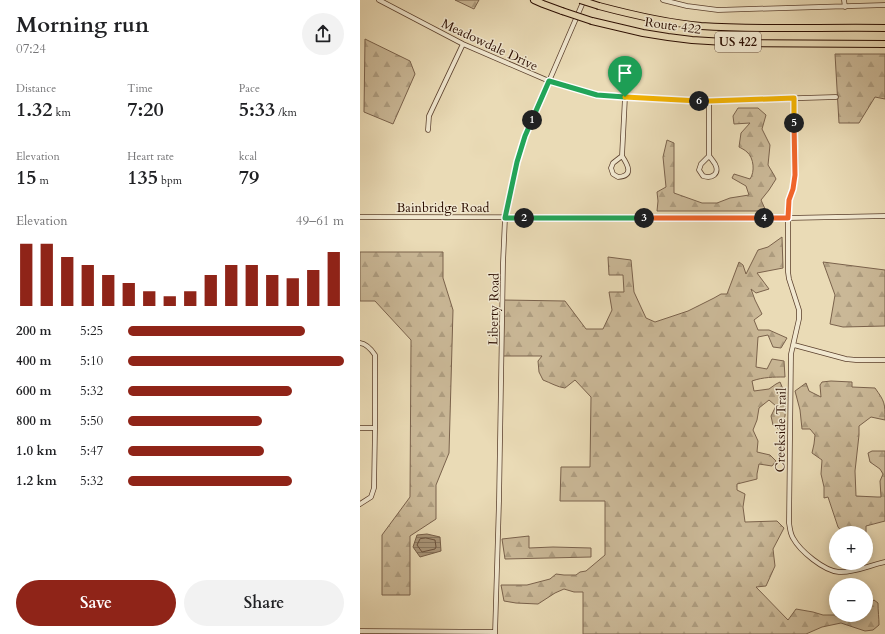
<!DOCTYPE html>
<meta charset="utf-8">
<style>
:root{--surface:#fff;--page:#f2f2f2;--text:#202124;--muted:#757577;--accent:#8f2418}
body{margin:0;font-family:Cardo,serif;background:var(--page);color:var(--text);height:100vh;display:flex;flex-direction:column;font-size:15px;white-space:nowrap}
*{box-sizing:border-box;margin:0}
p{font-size:13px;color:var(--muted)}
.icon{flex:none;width:22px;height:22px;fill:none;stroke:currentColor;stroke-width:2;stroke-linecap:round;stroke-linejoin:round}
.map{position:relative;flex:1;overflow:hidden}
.details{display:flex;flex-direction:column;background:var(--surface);width:360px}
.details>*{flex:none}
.buttons{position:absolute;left:469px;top:526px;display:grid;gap:8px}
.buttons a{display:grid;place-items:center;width:44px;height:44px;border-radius:50%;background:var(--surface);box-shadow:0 2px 10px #0003;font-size:20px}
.pin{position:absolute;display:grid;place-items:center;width:34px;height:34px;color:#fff;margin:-41px -17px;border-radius:50% 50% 50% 0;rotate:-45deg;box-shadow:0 0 4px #0007}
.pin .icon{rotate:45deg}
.km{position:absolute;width:20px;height:20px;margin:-10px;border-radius:50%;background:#222;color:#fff;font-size:11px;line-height:20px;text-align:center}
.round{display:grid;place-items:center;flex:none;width:42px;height:42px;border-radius:21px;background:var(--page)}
.overview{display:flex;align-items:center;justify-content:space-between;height:68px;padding:0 16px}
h1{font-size:22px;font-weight:700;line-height:30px}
.metrics{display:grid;grid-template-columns:repeat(3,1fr);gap:6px;height:68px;padding:4px 16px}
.metrics div{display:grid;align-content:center}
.metrics b{font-size:20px;font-weight:700}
.metrics small{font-size:11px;font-weight:400}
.metrics p{font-size:11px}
.chart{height:112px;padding:8px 16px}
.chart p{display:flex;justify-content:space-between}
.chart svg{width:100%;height:72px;margin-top:4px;stroke:var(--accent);stroke-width:6}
.action{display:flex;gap:8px;margin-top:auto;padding:8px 16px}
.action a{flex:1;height:46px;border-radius:24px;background:var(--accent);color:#fff;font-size:16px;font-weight:700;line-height:46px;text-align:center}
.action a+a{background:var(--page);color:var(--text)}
ul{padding:0 16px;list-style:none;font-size:13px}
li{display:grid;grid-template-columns:64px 48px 1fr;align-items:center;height:30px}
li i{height:10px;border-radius:5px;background:var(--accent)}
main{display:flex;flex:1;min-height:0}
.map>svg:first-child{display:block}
.forest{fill:url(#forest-firs);stroke:#7a624c}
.water{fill:url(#water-rules);stroke:#775f48}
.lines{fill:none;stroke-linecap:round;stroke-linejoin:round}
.shore{stroke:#6a513c;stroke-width:1}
.minor-casing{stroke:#5b402e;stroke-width:5.5}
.highway-casing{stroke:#2b0d00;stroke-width:8}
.minor{stroke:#f1e8d0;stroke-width:4}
.highway{stroke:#eadbb6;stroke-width:6}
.highway-bridge-casing{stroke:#2b0d00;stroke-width:8;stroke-linecap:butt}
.highway-bridge{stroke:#eadbb6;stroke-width:6}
.split-1-casing{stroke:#fff;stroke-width:8}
.split-2-casing{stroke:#fff;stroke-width:8}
.split-3-casing{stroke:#fff;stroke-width:8}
.split-4-casing{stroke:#fff;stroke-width:8}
.split-5-casing{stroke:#fff;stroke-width:8}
.split-6-casing{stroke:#fff;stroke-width:8}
.split-7-casing{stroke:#fff;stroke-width:8}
.split-1{stroke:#22a559;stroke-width:5}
.split-2{stroke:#22a559;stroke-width:5}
.split-3{stroke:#22a559;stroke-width:5}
.split-4{stroke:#f0652b;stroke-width:5}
.split-5{stroke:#f0652b;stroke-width:5}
.split-6{stroke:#f5b400;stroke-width:5}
.split-7{stroke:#f5b400;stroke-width:5}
.labels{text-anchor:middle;stroke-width:3;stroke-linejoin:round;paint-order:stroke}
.shield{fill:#f1e8d0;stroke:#664f3e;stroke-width:1}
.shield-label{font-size:12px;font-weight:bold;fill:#2b0d00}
.street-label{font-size:13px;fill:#2b0d00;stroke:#f1e8d0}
</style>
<main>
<section class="details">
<div class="overview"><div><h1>Morning run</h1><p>07:24</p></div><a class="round"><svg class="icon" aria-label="share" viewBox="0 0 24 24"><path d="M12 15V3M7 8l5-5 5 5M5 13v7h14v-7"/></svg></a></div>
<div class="metrics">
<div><p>Distance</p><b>1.32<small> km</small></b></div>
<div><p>Time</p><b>7:20</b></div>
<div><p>Pace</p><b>5:33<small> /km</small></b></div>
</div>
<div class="metrics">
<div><p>Elevation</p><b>15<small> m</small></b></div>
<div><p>Heart rate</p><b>135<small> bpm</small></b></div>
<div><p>kcal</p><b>79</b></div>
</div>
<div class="chart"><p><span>Elevation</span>49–61 m</p>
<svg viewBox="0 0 160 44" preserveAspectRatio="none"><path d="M5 44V6M15 44V6M25 44V14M35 44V19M45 44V25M55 44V30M65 44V35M75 44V38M85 44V35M95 44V25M105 44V19M115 44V19M125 44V25M135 44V27M145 44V22M155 44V11"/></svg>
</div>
<ul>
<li><b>200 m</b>5:25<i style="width:82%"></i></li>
<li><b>400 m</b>5:10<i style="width:100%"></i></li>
<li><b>600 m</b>5:32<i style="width:76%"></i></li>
<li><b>800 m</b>5:50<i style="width:62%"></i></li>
<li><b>1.0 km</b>5:47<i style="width:63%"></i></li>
<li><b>1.2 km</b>5:32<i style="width:76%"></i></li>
</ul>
<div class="action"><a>Save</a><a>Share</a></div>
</section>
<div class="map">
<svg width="525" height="634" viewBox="0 0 525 634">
<defs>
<pattern id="forest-firs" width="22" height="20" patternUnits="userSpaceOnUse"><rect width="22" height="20" fill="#cab897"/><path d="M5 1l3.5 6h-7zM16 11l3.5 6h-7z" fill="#ae9d80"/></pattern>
<pattern id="water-rules" width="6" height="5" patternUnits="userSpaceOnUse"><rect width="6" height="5" fill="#a99578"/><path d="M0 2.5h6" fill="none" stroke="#8a7860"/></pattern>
</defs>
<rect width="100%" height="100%" fill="#eadbb6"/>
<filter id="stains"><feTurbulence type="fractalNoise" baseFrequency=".005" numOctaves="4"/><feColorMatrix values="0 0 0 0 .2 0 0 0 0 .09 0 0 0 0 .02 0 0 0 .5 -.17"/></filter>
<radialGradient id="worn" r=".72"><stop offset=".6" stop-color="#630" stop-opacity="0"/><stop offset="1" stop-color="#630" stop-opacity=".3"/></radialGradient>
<path class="forest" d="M95,0h24l-5,9z
M5,39l45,22 5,13 -22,50 -29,-12z
M475,54h50v45l-10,-2 -16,26h-20z
M378,108h20l8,7 -4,14 8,16 -2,20 6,10 2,4 -7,11 -8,10 5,11h-109l1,-10 -1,-9 9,-5 -3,-30 4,-17 7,3v50l28,10h15l13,-5 19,-3 -3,-9 -14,-8 2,-4 16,5c5,-7 4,-21 -3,-27 -2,-2 -6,-4 -8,-5l2,-14 9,-10 -16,1 -1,-8z
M422,237l1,31 -26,5 12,16 -13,4 -5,-4 4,11 7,14 -8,6 4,10h11l18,8 -6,10 -8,-1 -5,-12 -10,2 -2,30 11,2 5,-10 12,2 1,16c-11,0 -22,0 -33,4l2,10 15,-2 7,-5 4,-2 6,14 -1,20 -5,14 -7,-5 -2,-9 5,-10 -7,-6 -10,8 -2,12 -4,10 5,11 -1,11 13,3 6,6 -4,5 -13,-2 -2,10v5l-20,5v6l8,4 -2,13 2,15 32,-1 7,7 -11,21 2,17 -9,20 -10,1 32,33 8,-11 17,3 10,3h43c0,-6 3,-12 8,-15l4,3c0,8 1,15 1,22l-6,5 -8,1 -24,-8 -19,4 -16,7h-223v-42h-9l-10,-3 -9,4 -17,11 -22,-1 -12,-2 -3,-16h26l23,-6 6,-5 8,1h12l4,-3 6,-1 19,-16v-54h-45l1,-34h29l1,-70 -16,-17 -10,8c-8,-1 -14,-5 -22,-8l-4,-8 -1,-11 4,-5h-40l1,-56 62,1 21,28h17l9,-19 -3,-18h15l-1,-17h-14l-1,-18 23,3 3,32 12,26 9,4 33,-11 26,-13 7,-4h6l12,-32 4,3 3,9 12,-24 10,-3z
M0,252h83v26l10,32 -4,143 -13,32v34l-26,17v59h-28v-60l28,-38 1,-157 -36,-39h-15z
M463,262l62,8v56l-42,1 -13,-3 5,-29z
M471,381l21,1v5l23,1c10,14 10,15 10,32l-14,-3 -12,9v9l-4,36 1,25 21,1h4l-1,-16 3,-7 -3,-5 -10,-7 -2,-9 4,-2h13v70l-19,5v7h-23l-5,-6 -10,-30 -4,1v-11l-3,-13 1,-14 -10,-7 2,-9 1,-9 -5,-6h-8l-2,-19 -5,-19 11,-8 3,8 12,6 -1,-12 2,-3z
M169,536v12l24,-1 38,1v9l-86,2 -3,-20z"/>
<path class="water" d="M67,534l13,3 1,14 -21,6 -7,-10 4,-12z"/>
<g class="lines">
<path class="shore" d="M66,538l9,2 1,7 -1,2 -13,3 -5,-7 3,-6z"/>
<g class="minor-casing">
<path id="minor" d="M19,0l84,44 86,37 48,14 28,2 84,4 127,-4
M303,0l24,6 31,4 167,-5
M484,0l1,7
M434,98c-1,26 3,53 1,79 -1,11 -6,20 -7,31v64l1,7 10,31v9l-8,35 -2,169c1,5 1,10 4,15 7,13 31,33 46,34 16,1 31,-7 46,-10
M68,130l1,-14 34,-72
M262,156c6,9 12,20 -4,21l-5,-3 -2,-6 2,-5 9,-7 3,-59
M349,156c2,2 4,5 6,8 5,10 -3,15 -12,12l-4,-6 2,-6 8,-8v-55
M0,217l428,1 97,-2
M0,343c7,1 11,6 15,12v73l-1,60 -3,9 -11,7
M434,345l52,14 10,1h29
M0,428h15
M0,631l135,1
M135,634l4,-133 4,-238 2,-45 12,-57 8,-24 59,-137"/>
</g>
<g class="highway-casing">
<path id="highway" d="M174,0l9,4 19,7
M239,6c34,9 68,17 102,20 61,4 123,1 184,2
M232,21l51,12 25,4 24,3 49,3 144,1"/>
</g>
<use href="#minor" class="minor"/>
<use href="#highway" class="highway"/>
<g class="highway-bridge-casing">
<path id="highway-bridge" d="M220,0l19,6
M202,11l30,10"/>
</g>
<use href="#highway-bridge" class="highway-bridge"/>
</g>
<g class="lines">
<g class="split-1-casing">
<path id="split-1" d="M172,120l17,-39 48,14 28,2"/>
</g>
<g class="split-2-casing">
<path id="split-2" d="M164,218h-19l12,-56 8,-26 7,-16"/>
</g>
<g class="split-3-casing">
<path id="split-3" d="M164,218h120"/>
</g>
<g class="split-4-casing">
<path id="split-4" d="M284,218h120"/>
</g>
<g class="split-5-casing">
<path id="split-5" d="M404,218h24l1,-18 4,-11 2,-14 -1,-52"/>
</g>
<g class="split-6-casing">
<path id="split-6" d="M339,101h10l85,-3v25"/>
</g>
<g class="split-7-casing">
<path id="split-7" d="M265,97l74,4"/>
</g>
<use href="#split-1" class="split-1"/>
<use href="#split-2" class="split-2"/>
<use href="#split-3" class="split-3"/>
<use href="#split-4" class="split-4"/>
<use href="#split-5" class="split-5"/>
<use href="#split-6" class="split-6"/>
<use href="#split-7" class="split-7"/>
</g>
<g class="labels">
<rect class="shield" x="355" y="32" width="46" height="20" rx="3"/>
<g class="shield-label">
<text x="378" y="46">US 422</text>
</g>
<g class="street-label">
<text transform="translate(313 25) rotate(8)" y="5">Route 422</text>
<text transform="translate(130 44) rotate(25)" y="5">Meadowdale Drive</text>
<text x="83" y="212">Bainbridge Road</text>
<text transform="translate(133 309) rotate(-89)" y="5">Liberty Road</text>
<text transform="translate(420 430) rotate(-89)" y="5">Creekside Trail</text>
</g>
</g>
<rect width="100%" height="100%" filter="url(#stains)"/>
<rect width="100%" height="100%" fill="url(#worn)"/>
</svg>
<div class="buttons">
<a>+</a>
<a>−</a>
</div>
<div class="pin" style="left:265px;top:97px;background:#1e9e55"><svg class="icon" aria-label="arrive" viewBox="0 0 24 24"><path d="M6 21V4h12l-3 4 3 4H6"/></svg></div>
<b class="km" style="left:172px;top:120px">1</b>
<b class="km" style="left:164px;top:218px">2</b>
<b class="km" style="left:284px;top:218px">3</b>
<b class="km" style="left:404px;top:218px">4</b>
<b class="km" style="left:434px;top:123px">5</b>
<b class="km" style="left:339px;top:101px">6</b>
</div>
</main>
